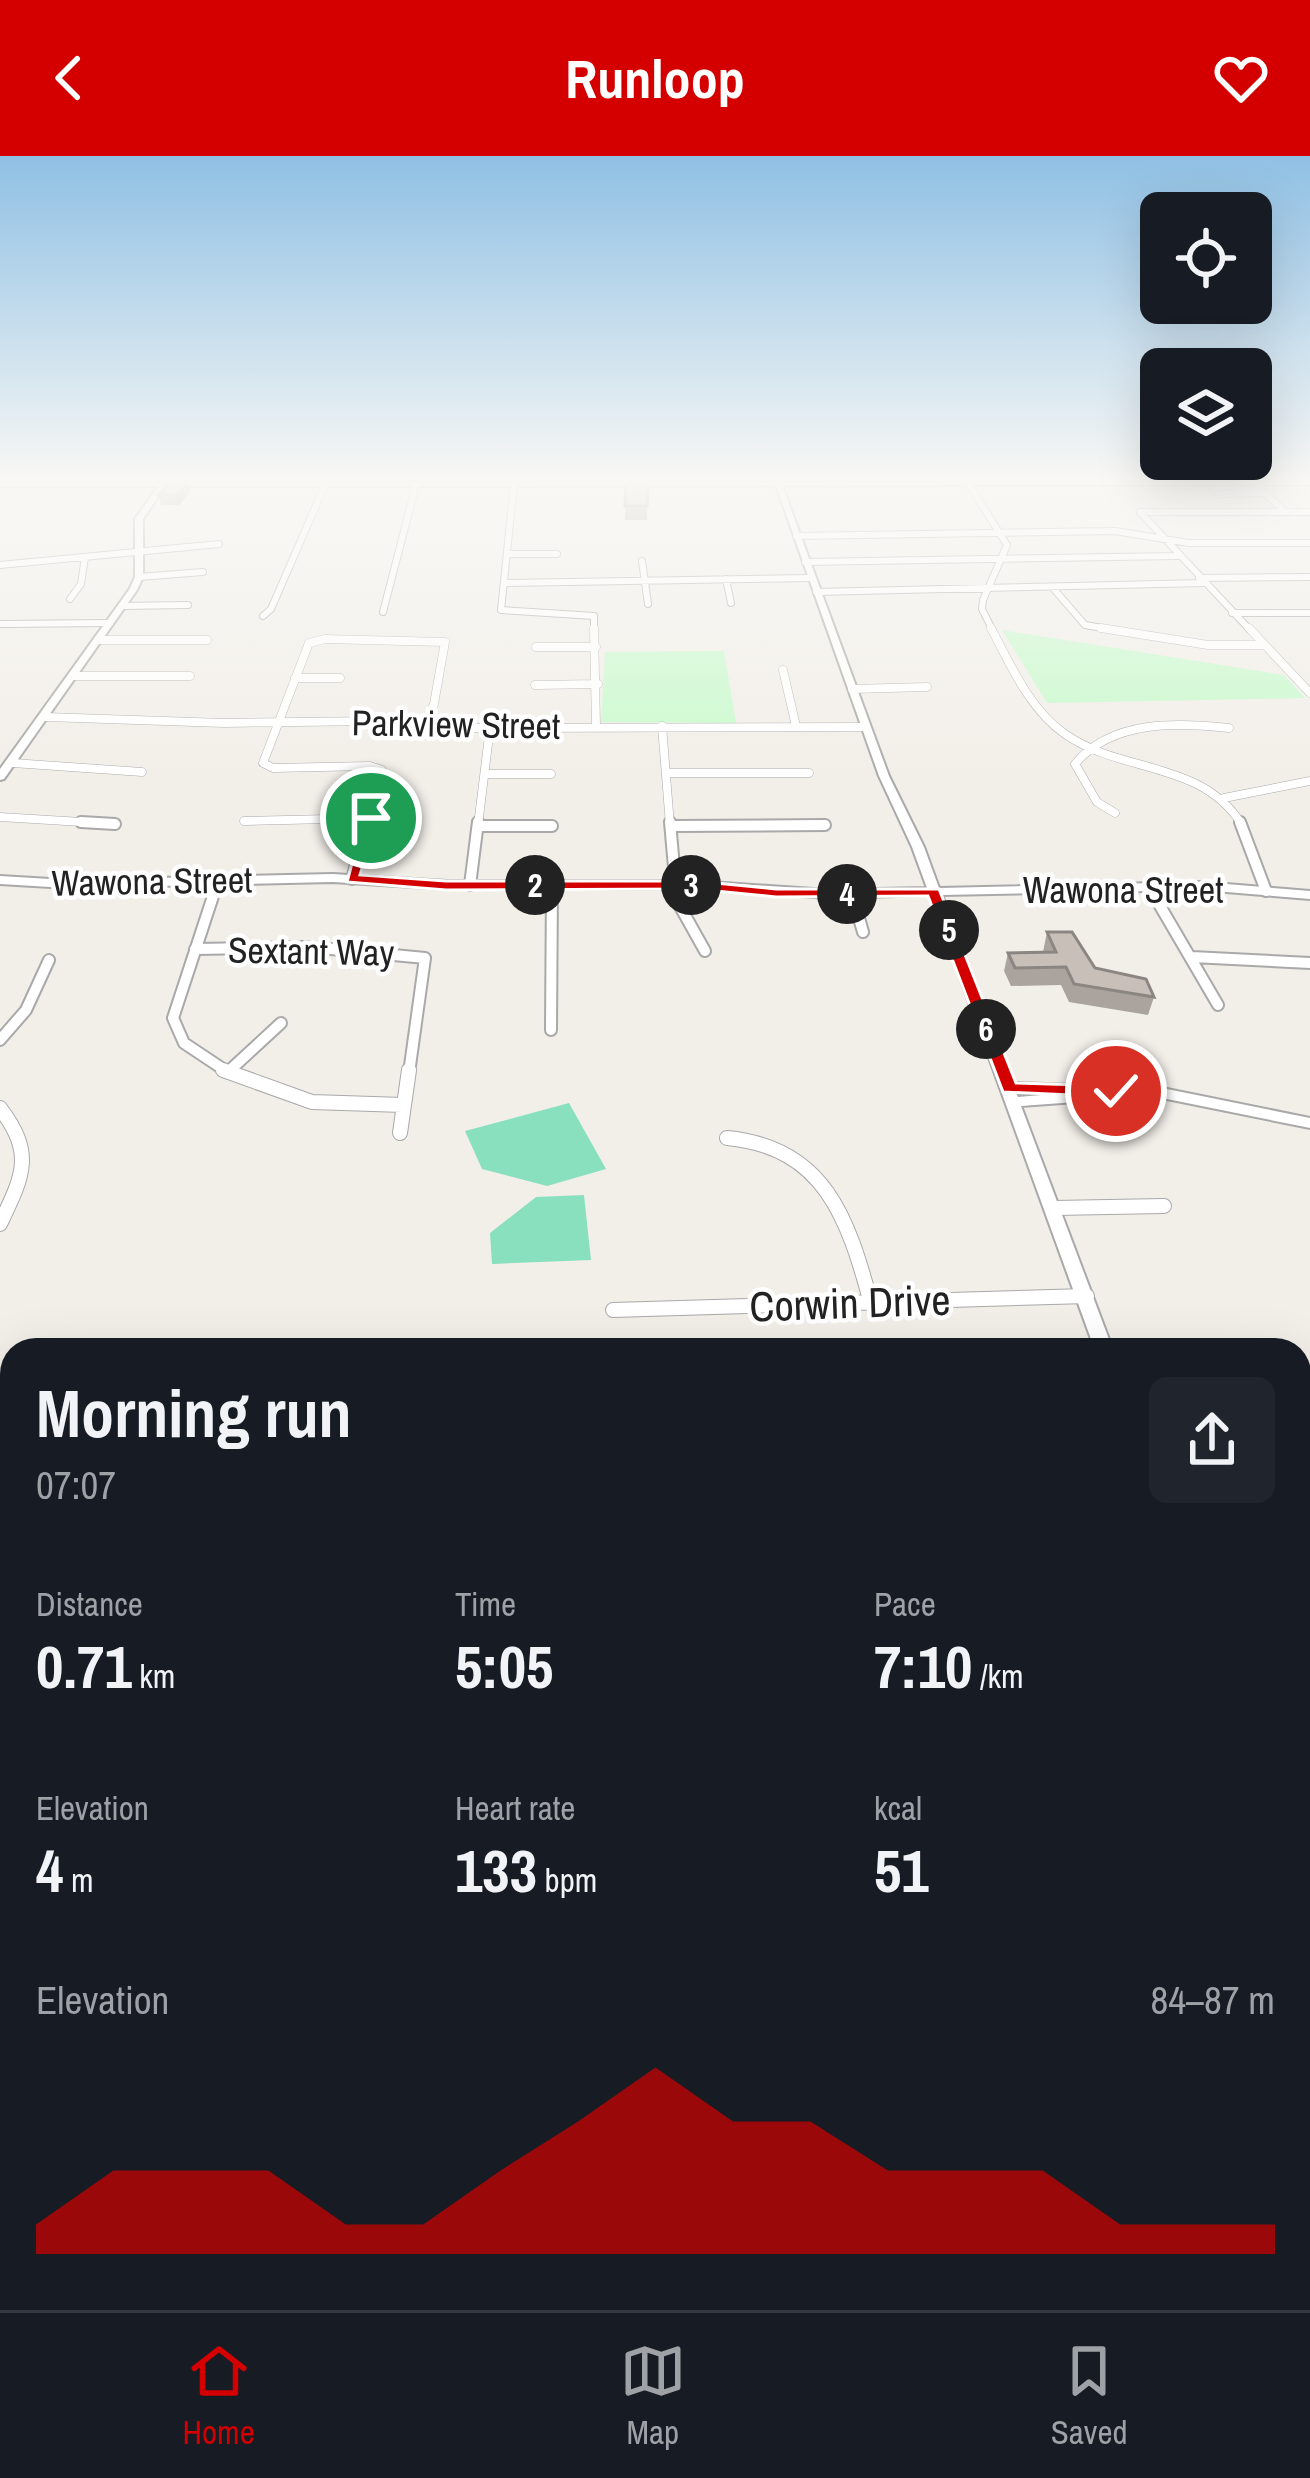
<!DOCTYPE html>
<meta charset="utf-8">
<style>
:root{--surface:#171b24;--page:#20242c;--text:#f1f3f6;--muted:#9ea1a6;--line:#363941;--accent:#d40000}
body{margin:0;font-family:"Archivo Narrow",sans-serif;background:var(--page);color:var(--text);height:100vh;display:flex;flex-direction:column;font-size:45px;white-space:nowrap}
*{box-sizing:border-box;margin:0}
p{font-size:39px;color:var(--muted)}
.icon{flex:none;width:66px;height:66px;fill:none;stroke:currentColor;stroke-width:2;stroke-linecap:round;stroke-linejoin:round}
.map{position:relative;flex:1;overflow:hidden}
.panel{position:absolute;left:0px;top:1182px;width:1311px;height:972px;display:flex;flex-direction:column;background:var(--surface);border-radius:36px 36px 0 0;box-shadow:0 12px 48px #0002}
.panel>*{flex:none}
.controls{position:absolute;left:1140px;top:36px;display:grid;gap:24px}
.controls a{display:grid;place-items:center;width:132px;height:132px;border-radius:18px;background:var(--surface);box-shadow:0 12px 48px #0002;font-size:60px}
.pin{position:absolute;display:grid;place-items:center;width:102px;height:102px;color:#fff;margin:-51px;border:6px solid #fff;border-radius:50%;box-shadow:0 3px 12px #0007}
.km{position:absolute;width:60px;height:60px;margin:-30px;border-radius:50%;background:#222;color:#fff;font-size:33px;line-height:60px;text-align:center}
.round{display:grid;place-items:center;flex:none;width:126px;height:126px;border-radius:18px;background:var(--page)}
.headline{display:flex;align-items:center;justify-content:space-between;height:204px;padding:0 36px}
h1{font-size:66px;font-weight:800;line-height:90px}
.metrics{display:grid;grid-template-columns:repeat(3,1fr);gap:18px;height:204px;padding:12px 36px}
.metrics div{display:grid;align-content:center}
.metrics b{font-size:60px;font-weight:800}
.metrics small{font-size:33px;font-weight:400}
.metrics p{font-size:33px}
.chart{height:336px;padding:24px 36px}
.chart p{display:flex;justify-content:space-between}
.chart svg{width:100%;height:216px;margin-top:12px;fill:var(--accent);opacity:.7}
header{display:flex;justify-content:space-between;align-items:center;height:156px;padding:0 36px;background:var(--accent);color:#fff;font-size:54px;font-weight:800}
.tab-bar{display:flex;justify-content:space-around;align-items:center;height:168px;border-top:3px solid var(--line);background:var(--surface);font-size:33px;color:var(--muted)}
.tab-bar a{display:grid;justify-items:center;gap:6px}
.tab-bar .on{color:var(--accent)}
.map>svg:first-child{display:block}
.park{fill:#c8facc}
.pitch{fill:#88e0be}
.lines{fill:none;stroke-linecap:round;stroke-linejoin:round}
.minor-far5-casing{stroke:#a9a9a9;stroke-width:8}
.minor-far4-casing{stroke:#a9a9a9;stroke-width:9}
.minor-far3-casing{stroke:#a9a9a9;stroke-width:14}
.minor-far2-casing{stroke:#a9a9a9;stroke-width:16}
.minor-far1-casing{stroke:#a9a9a9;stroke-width:20}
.minor-casing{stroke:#a9a9a9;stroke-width:26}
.tertiary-casing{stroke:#a9a9a9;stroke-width:4}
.secondary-casing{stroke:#707d05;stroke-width:3}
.motorway-casing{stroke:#dc2a67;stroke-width:3}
.minor-far5{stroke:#fff;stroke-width:6}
.minor-far4{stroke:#fff;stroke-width:8}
.minor-far3{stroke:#fff;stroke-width:10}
.minor-far2{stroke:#fff;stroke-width:14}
.minor-far1{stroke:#fff;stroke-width:16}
.minor{stroke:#fff;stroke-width:22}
.tertiary{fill:#fff;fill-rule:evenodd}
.secondary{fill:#f7fabf;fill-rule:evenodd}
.motorway{fill:#e892a2;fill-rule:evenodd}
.wall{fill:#aba49e}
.shaded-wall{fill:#8b8681}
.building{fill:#c7bfb8;stroke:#8b8681;stroke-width:3}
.route{fill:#d40000;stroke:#fff;stroke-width:3}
.labels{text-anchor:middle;stroke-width:9;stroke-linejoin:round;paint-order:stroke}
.far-street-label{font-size:36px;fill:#222;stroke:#fff}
.street-label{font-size:42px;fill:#222;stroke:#fff}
</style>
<header><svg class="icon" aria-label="back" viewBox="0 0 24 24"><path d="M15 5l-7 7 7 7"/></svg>Runloop<svg class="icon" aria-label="heart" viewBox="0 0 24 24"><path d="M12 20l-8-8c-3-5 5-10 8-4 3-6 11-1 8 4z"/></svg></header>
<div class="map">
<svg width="1310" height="2154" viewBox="0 0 1310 2154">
<rect width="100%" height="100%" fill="#f2efe9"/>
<path class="park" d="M1002,474l282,45 21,23 -258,5z
M724,495l12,72 -135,-1 4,-70z"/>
<path class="pitch" d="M569,947l37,66 -59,17 -65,-17 -17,-38z
M584,1039l7,65 -99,4 -2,-31 46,-36z"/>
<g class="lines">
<g class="minor-far5-casing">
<path id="minor-far5" d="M1248,321l37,35
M968,327l39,62 -24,55 -1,9 11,22
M514,328l-13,126 93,6v15
M1219,338l46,-1
M1140,356l111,119
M1140,356h170
M796,380l319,-5 74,12h121
M507,398h50
M642,405l6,43
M805,406l372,-6
M0,409l219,-21
M139,421l64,-5
M1199,422l111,-1
M726,423l5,24
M504,427l307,-5
M1053,432l32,37 35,6
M816,436l388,-9
M70,443l11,-15 4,-27
M122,450l66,-1
M383,456l33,-127
M1232,457h78
M263,460l8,-7 54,-124
M0,468l110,-1"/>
</g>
<g class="minor-far4-casing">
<path id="minor-far4" d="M594,472l2,98
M991,472c19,36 39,82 74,106 57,40 137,26 177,91
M1101,472l107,17h55
M1249,472l61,65
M98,484h109
M536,491h60
M783,514l13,56
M74,520h116
M295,522h45
M535,529l63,-1
M852,533l75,-2
M46,561l178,6 153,-2 87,7 402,-1
M662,570l8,99
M13,607l129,9
M666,617h143
M486,618h65
M1224,642l86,-17
M1115,657l-18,-11 -22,-38c36,-44 102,-42 154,-36
M0,661l115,7
M244,665l127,-3
M367,669l15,-55 -12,-4 -97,2 -10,-5 46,-120 16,-4 120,3 -11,62 -9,20
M478,669l12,-97"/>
</g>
<g class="minor-far3-casing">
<path id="minor-far3" d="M81,666l34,2
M670,666l7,79 28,50
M1240,666l26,69
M480,670h72
M672,670l153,-1
M352,723l16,-57
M218,725l-45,137 11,25 45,30
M470,729l8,-63
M1149,731l69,118
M852,738l11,38
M195,793l115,-2 115,11 -16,115
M1192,801l118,6
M551,874l1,-145
M0,884l26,-30 23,-50
M229,915l52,-48"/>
</g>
<g class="minor-far2-casing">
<path id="minor-far2" d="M223,914l89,32 91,3
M0,952c35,46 23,68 0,116
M400,977l9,-63
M727,982c98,9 121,81 144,165
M1054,1052l110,-2
M613,1154l474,-14"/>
</g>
<g class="minor-far1-casing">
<path id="minor-far1" d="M0,1568l12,-39"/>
</g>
<g class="minor-casing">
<path id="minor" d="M0,2036h12"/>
</g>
<g class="tertiary-casing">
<path id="tertiary" d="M773,321h6l110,299 35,71 15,41 263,-6 108,9v8l-108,-9 -260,5 71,188 149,5 148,30v10l-148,-30 -52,-2 -7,4 -82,6 92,244h-18l-165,-455 -101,3 -134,-9h-249l-113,-7 -266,6 -67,-4v-8l67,4 266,-6 113,7h249l134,9 98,-2 -15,-41 -33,-71zM1016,937l37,1 -35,3z
M160,328l6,1 -23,34v58l-6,13 -133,189 -4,1v-11l129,-179 6,-13v-58z
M0,1404h12v18h-12z
M1299,1792l11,7v35l-11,-7z
M1299,1894l10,3 1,4v64l-11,-7z"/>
</g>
<g class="secondary-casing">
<path id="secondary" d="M1310,325v4l-1310,2v-4z"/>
</g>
<g class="motorway-casing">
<path id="motorway" d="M1299,1667l11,5v62l-11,-5z
M1299,1960l11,4v49l-11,-4z
M12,2128v14h105l-5,12h-112v-25z"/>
</g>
<use href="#minor-far5" class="minor-far5"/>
<use href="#minor-far4" class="minor-far4"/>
<use href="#minor-far3" class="minor-far3"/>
<use href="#minor-far2" class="minor-far2"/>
<use href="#minor-far1" class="minor-far1"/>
<use href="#minor" class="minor"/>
<use href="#tertiary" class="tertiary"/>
<use href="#secondary" class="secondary"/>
<use href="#motorway" class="motorway"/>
</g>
<path class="wall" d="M626,326h22l-1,38h-22z
M190,335l-11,14h-18l-2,-10z
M1047,776l48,36 59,29 -6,18 -79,-13 -8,-17 -50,1 -7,-15 4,-18 35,-1z"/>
<path class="shaded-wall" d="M188,326l2,9 -11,14 -3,-10z"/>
<path class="building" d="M170,326h18l-12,13h-17z
M626,326h22l-1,24h-22z
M1047,776h25l23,36 51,11 8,18 -80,-13 -8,-17 -51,1 -7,-15 48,-1z"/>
<linearGradient id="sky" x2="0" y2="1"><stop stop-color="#8fc0e4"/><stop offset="0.52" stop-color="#f9f8f5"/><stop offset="1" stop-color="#f9f8f5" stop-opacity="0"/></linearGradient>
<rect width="1310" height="623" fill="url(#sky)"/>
<path class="route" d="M371,658l6,4 -17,57 86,6h249l81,8h163l77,194 100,3 9,5 -9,6 -113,-5 -75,-196 -152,1 -81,-8 -249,1 -99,-8 17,-64z"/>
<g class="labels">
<g class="far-street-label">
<text transform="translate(456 568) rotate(1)" y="13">Parkview Street</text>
<text transform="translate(152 725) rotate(-1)" y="13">Wawona Street</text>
<text x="1123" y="747">Wawona Street</text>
<text transform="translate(311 795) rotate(1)" y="13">Sextant Way</text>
</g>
<g class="street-label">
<text transform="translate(850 1147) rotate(-2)" y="15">Corwin Drive</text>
</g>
</g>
</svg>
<div class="controls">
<a><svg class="icon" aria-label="locate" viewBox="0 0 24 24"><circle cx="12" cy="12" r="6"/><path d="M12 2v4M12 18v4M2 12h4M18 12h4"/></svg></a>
<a><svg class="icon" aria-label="layers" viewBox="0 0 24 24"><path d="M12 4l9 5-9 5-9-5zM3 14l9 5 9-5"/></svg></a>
</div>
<div class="pin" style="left:371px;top:662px;background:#1e9e55"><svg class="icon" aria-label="arrive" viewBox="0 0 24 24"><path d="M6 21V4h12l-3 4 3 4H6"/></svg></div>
<div class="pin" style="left:1116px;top:935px;background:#d93025"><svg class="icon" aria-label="check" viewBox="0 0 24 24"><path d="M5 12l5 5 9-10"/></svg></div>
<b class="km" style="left:535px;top:729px">2</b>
<b class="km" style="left:691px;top:729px">3</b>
<b class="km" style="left:847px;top:738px">4</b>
<b class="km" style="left:949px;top:774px">5</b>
<b class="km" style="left:986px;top:873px">6</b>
<section class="panel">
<div class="headline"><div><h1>Morning run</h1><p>07:07</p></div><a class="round"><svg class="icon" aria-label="share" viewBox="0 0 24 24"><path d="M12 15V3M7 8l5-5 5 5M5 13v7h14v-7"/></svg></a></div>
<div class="metrics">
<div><p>Distance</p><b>0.71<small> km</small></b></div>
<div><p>Time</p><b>5:05</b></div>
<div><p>Pace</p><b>7:10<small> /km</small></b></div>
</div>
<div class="metrics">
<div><p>Elevation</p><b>4<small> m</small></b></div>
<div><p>Heart rate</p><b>133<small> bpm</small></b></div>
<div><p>kcal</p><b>51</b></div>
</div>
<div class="chart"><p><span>Elevation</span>84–87 m</p>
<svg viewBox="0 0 160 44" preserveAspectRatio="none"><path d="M0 44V38L10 27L20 27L30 27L40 38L50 38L60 27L70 17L80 6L90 17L100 17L110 27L120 27L130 27L140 38L150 38L160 38V44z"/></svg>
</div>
</section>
</div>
<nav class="tab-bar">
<a class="on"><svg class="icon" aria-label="home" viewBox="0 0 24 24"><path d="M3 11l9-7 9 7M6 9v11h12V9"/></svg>Home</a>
<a><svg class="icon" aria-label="map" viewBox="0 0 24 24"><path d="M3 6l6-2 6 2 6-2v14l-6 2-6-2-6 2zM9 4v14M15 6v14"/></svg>Map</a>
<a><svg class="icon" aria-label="saved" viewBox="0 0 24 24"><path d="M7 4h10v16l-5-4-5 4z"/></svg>Saved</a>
</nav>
